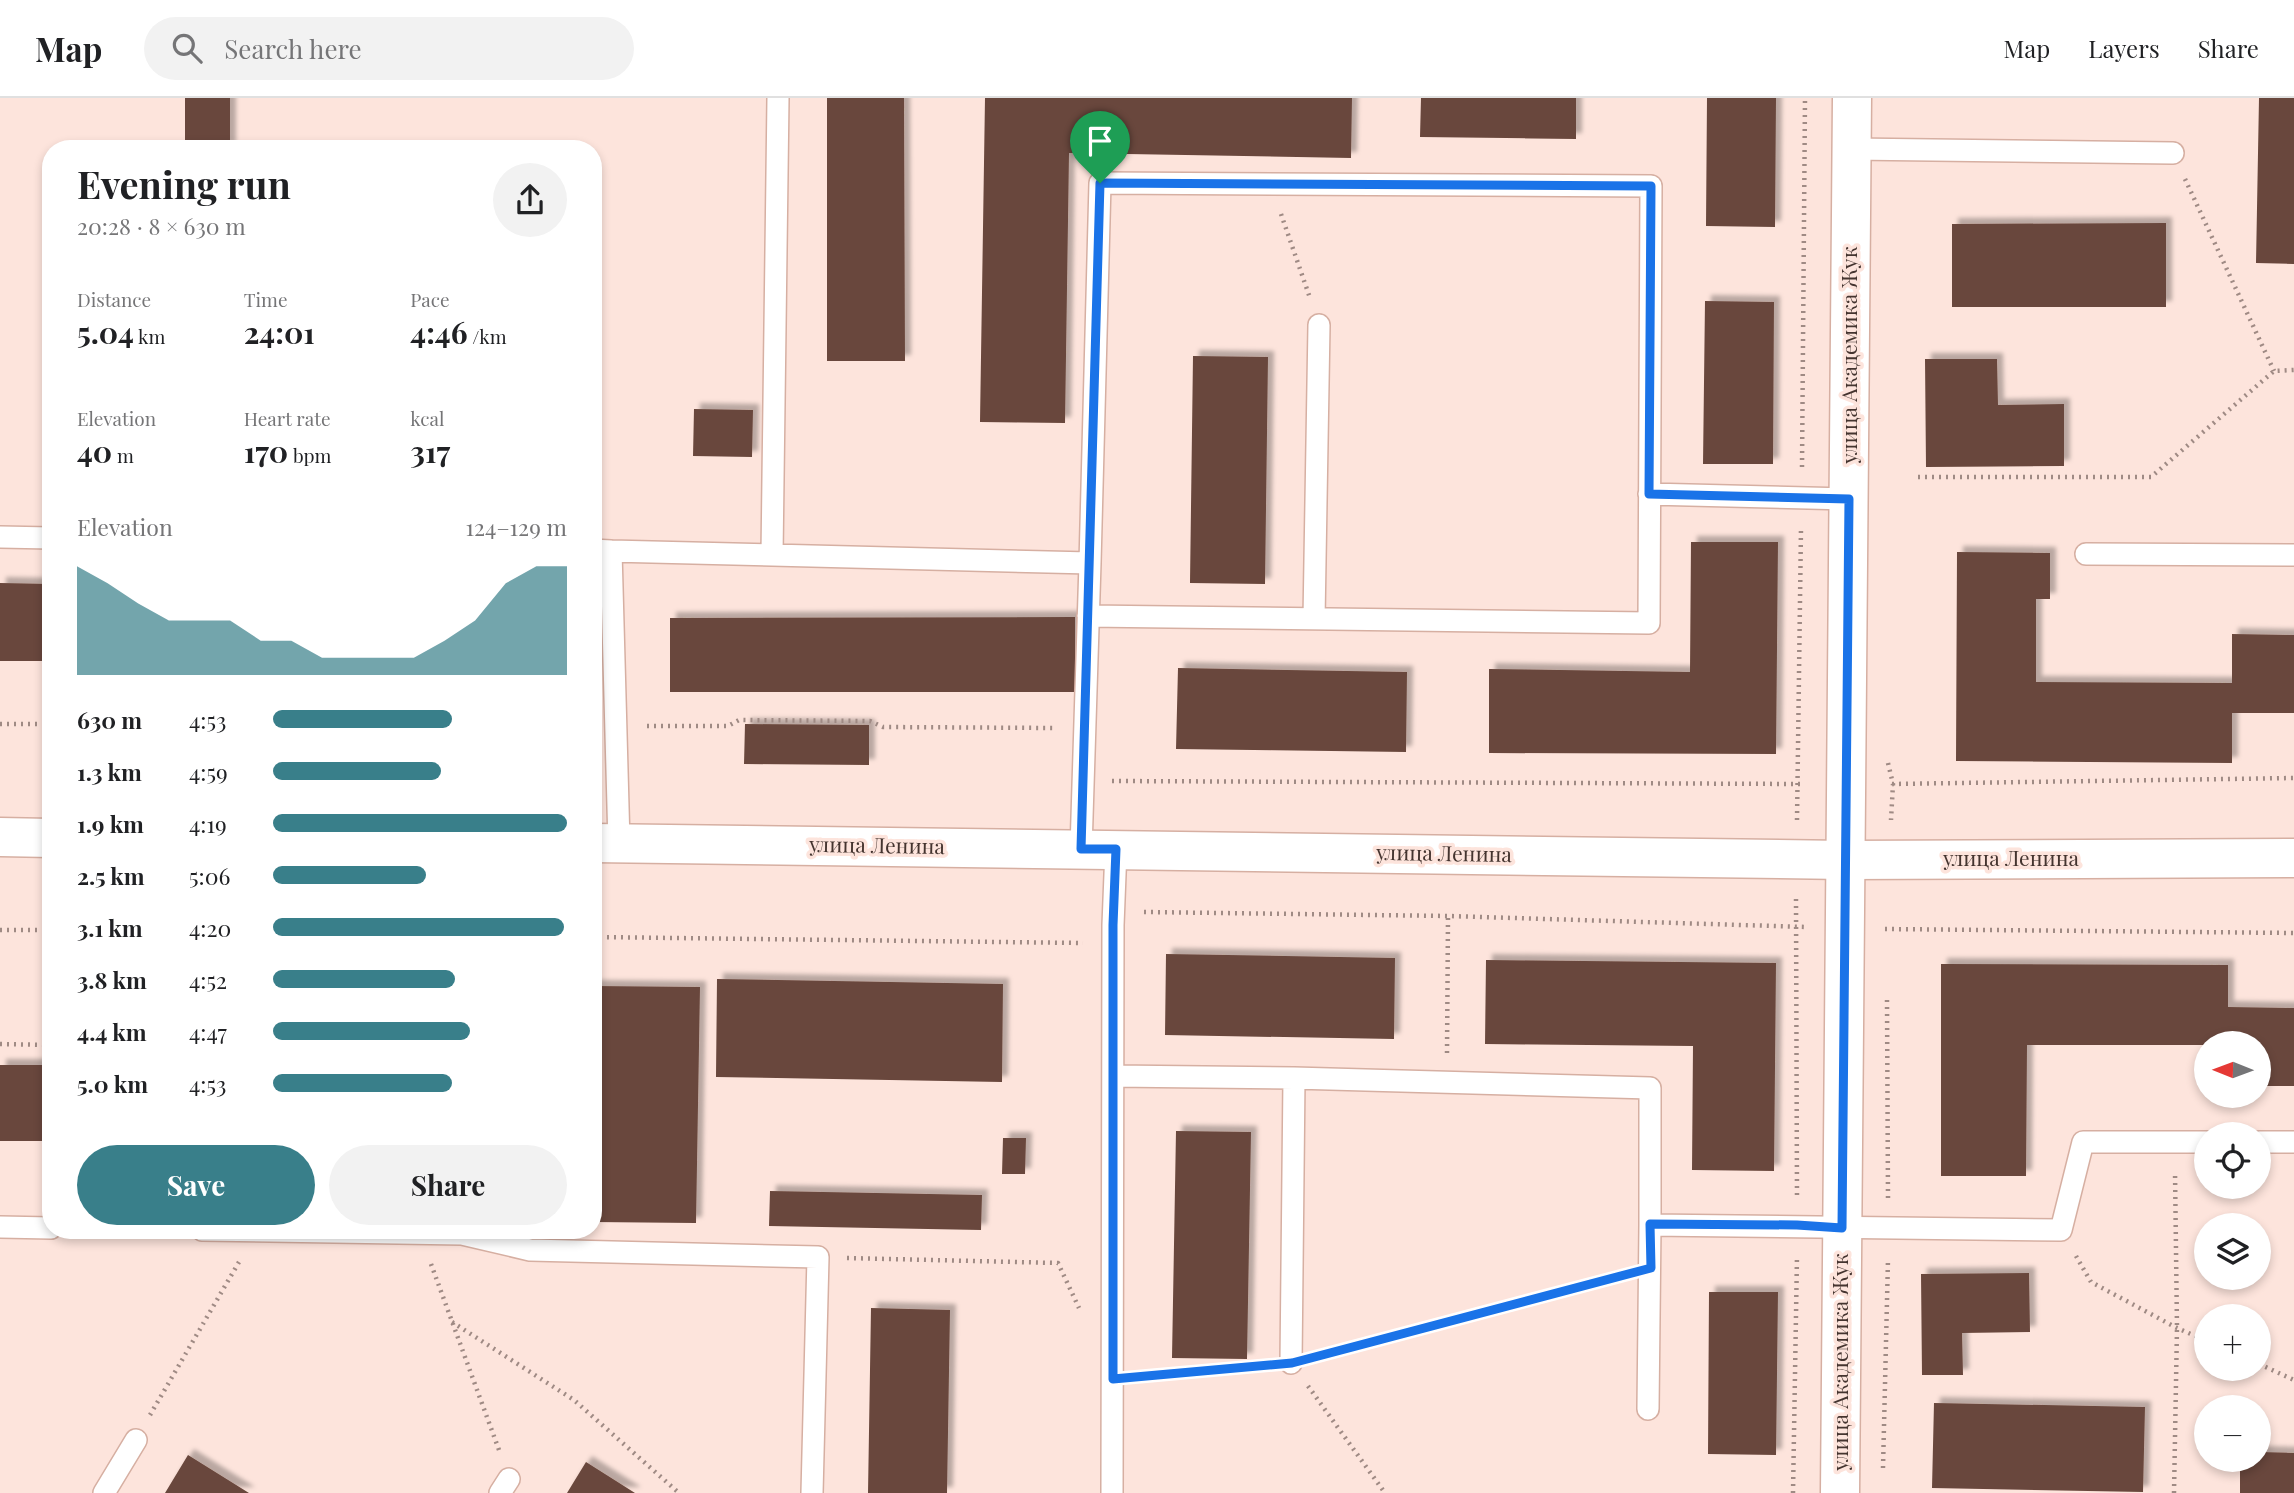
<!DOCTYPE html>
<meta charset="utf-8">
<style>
:root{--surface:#fff;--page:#f2f2f2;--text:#202124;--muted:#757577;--line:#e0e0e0;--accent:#397f8a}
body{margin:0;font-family:"Playfair Display",serif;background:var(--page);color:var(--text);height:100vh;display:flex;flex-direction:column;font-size:26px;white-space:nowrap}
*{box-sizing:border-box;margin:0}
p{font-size:23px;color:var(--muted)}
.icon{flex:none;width:38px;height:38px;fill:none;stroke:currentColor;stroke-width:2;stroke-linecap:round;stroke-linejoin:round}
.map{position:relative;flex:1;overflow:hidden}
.drawer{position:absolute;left:42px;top:42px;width:560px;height:1099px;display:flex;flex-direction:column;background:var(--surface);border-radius:28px;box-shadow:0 4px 10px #0003}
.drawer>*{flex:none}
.needle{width:46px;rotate:271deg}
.tools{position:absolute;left:2194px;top:933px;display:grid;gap:14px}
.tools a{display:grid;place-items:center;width:77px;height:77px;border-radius:50%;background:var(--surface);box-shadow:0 4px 10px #0003;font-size:35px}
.pin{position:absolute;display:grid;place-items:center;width:60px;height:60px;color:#fff;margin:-72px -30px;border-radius:50% 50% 50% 0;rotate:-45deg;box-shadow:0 0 7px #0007}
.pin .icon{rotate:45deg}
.round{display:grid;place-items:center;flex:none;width:74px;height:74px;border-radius:37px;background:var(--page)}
.headline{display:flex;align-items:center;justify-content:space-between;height:119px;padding:0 35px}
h1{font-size:38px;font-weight:700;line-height:52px}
.stats{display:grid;grid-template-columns:repeat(3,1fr);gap:10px;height:119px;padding:7px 35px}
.stats div{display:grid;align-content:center}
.stats b{font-size:30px;font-weight:700}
.stats small{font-size:19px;font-weight:400}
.stats p{font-size:19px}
.chart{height:196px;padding:14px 35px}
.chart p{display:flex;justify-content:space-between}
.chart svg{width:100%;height:126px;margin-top:7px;fill:var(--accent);opacity:.7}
.action{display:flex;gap:14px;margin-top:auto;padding:14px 35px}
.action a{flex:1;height:80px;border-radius:42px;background:var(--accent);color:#fff;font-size:28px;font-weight:700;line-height:80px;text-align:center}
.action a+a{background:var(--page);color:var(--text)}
ul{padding:0 35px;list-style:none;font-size:23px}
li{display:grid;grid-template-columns:112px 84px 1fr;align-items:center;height:52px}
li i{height:18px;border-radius:9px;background:var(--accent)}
header{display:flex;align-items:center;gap:42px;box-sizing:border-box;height:98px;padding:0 35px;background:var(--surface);border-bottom:2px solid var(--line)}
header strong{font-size:33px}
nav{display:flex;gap:38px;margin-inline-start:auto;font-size:24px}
.search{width:490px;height:63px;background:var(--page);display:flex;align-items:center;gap:18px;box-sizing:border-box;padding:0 24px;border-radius:38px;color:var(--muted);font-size:26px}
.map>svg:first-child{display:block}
.building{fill:#69473c;filter:url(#shadow)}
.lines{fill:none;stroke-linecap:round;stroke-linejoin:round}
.service-casing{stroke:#d6afa2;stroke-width:24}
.tertiary-casing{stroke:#d6afa2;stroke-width:41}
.secondary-casing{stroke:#d6afa2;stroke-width:41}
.path{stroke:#9f8a84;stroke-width:4.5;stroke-dasharray:2 5;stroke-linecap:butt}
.service{stroke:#fff;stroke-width:21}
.tertiary{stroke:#fff;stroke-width:38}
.secondary{stroke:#fff;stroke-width:38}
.route-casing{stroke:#fff;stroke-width:14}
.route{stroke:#1a73e8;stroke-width:9}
.labels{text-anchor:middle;stroke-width:7;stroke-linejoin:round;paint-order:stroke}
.street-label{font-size:21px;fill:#44342f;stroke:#fde4dc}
</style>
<header>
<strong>Map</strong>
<div class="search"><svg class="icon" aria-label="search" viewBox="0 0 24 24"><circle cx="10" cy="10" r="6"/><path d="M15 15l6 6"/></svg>Search here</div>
<nav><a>Map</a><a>Layers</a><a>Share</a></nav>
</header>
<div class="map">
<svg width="2294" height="1395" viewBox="0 0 2294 1395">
<defs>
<filter id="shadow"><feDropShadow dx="6" dy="-6" stdDeviation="2" flood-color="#0004"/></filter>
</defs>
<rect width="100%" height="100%" fill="#fde4dc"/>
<path class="building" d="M185,0h45v51h-45z
M827,0h77l1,263h-78z
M985,0h367l-1,60 -282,-5 -4,270 -85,-1z
M1421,0h155v41l-156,-2z
M1707,0h69l-1,129 -69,-1z
M2259,0h35v166l-38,-1z
M2166,125v84h-214v-83z
M1705,203l69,1 -1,162h-70z
M1193,258l75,1 -3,227 -75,-1z
M1925,261h72l1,46 66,-1v62l-138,1z
M694,311l59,1 -1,47 -59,-1z
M1691,444h87l-2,212 -287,-1v-84l201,3z
M1957,454l93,1v46h-14v83l196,1v-49l62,1v78h-62v50l-276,-2z
M0,485l51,1v77h-51z
M1075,519v75h-405v-74z
M1178,570l229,4 -1,80 -230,-3z
M745,626l124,1v40l-125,-1z
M1166,856l229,4 -1,81 -229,-4z
M1486,862l290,3 -2,208 -82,-1 1,-124 -208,-2z
M1941,866l287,1v42l66,1v78h-35v-43h-52v2h-180l-1,131h-85z
M717,881l286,5 -1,98 -286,-5z
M593,888l107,1 -4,236 -103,-1z
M0,967h51v76h-51z
M1176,1033l75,1 -4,227 -75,-1z
M1003,1040h23l-1,36h-23z
M770,1093l212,4 -1,35 -212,-4z
M2029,1175l1,59 -68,1 1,42h-41l-1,-101z
M1709,1194h69l-2,163 -68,-1z
M871,1210l79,2 -3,183h-79z
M1934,1305l211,4 -2,85 -211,-4z
M2259,1354l35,1v40h-54v-33h19z
M188,1357l61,38h-84z
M586,1364l49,31h-68z"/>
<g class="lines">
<g class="service-casing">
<path id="service" d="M1851,51l322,4
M1649,396l199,5
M0,439l51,1
M593,452l18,1 8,292
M611,453l479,12 -9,286
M2086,456l208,1
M772,457l6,-457
M1088,518l561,7 2,-437 -551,-3 -10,380
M1314,521l5,-294
M1113,978l181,2 -3,285
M1294,980l356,10v137l411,5 22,-88h124
M2259,1044h35
M0,1129l51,1
M202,1132l260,4 68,16 288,7 -6,236
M1648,1311l2,-184
M104,1395l32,-53
M500,1395l9,-14
M1112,1395l1,-568 3,-76"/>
</g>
<g class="tertiary-casing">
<path id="tertiary" d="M1840,1395l12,-1395"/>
</g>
<g class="secondary-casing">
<path id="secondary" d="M0,739l51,1
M593,745l1252,17 449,-2"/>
</g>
<path class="path" d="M2185,81l89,192
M1281,116l29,84
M1802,369l3,-369
M1918,379h233l123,-106 20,-1
M0,626h51
M647,628h81l11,-6 131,1 13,6 172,1
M1888,665l5,21 -2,36
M1112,683l688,3
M1892,686l402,-6
M1797,722l4,-292
M1796,801l1,299
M1144,814l304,4 359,11
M1885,831l409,4
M0,832h51
M593,839l490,6
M1887,902l1,198
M0,946l51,1
M1447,955l1,-137
M2076,1158l15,26 86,46 30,13
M847,1160l211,5 21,45
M431,1166l68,186
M452,1224l122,78 105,93
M1320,1257l299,-79
M2259,1266l35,16
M1144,1278l117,-11
M1308,1288l77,107
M150,1317l89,-153
M1883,1370l5,-209
M1793,1395l4,-237
M2174,1395l3,-165 -2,-157"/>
<use href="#service" class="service"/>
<use href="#tertiary" class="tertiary"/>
<use href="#secondary" class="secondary"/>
</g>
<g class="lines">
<g class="route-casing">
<path id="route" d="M1100,85l551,3 -2,308 200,5 -7,729 -45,-3 -147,-1 1,44 -359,95 -179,16v-454l3,-76h-35z"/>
</g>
<use href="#route" class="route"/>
</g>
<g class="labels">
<g class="street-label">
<text transform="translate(1850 257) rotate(-90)" y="7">улица Академика Жук</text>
<text transform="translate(877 748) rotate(1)" y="7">улица Ленина</text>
<text transform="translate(1444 756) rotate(1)" y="7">улица Ленина</text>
<text x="2011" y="768">улица Ленина</text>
<text transform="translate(1841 1264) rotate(-90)" y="7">улица Академика Жук</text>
</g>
</g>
</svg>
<div class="tools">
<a><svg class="needle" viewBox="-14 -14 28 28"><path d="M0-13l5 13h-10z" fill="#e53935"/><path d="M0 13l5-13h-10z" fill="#757577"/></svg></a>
<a><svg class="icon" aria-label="locate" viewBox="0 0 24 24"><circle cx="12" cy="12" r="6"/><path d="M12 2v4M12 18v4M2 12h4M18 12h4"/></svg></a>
<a><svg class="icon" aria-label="layers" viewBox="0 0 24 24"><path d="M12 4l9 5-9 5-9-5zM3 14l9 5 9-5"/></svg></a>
<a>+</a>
<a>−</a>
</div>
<div class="pin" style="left:1100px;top:85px;background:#1e9e55"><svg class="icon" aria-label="arrive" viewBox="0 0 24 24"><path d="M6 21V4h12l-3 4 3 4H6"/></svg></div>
<section class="drawer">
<div class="headline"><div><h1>Evening run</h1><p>20:28 · 8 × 630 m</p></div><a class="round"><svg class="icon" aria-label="share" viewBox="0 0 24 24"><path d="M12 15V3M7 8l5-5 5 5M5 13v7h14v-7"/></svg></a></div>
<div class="stats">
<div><p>Distance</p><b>5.04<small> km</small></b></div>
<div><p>Time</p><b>24:01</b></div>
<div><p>Pace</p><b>4:46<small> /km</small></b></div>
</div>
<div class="stats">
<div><p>Elevation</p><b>40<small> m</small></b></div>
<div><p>Heart rate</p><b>170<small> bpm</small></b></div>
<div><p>kcal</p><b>317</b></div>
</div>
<div class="chart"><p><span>Elevation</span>124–129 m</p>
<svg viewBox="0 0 160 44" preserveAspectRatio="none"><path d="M0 44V6L10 12L20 19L30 25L40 25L50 25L60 32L70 32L80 38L90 38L100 38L110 38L120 32L130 25L140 12L150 6L160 6V44z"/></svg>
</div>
<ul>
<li><b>630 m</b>4:53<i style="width:61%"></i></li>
<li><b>1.3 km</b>4:59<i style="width:57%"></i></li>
<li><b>1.9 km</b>4:19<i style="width:100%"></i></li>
<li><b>2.5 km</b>5:06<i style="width:52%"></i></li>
<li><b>3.1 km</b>4:20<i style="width:99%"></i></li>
<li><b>3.8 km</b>4:52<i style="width:62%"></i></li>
<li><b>4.4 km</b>4:47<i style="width:67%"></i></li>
<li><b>5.0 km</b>4:53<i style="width:61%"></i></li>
</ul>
<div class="action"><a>Save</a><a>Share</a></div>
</section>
</div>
